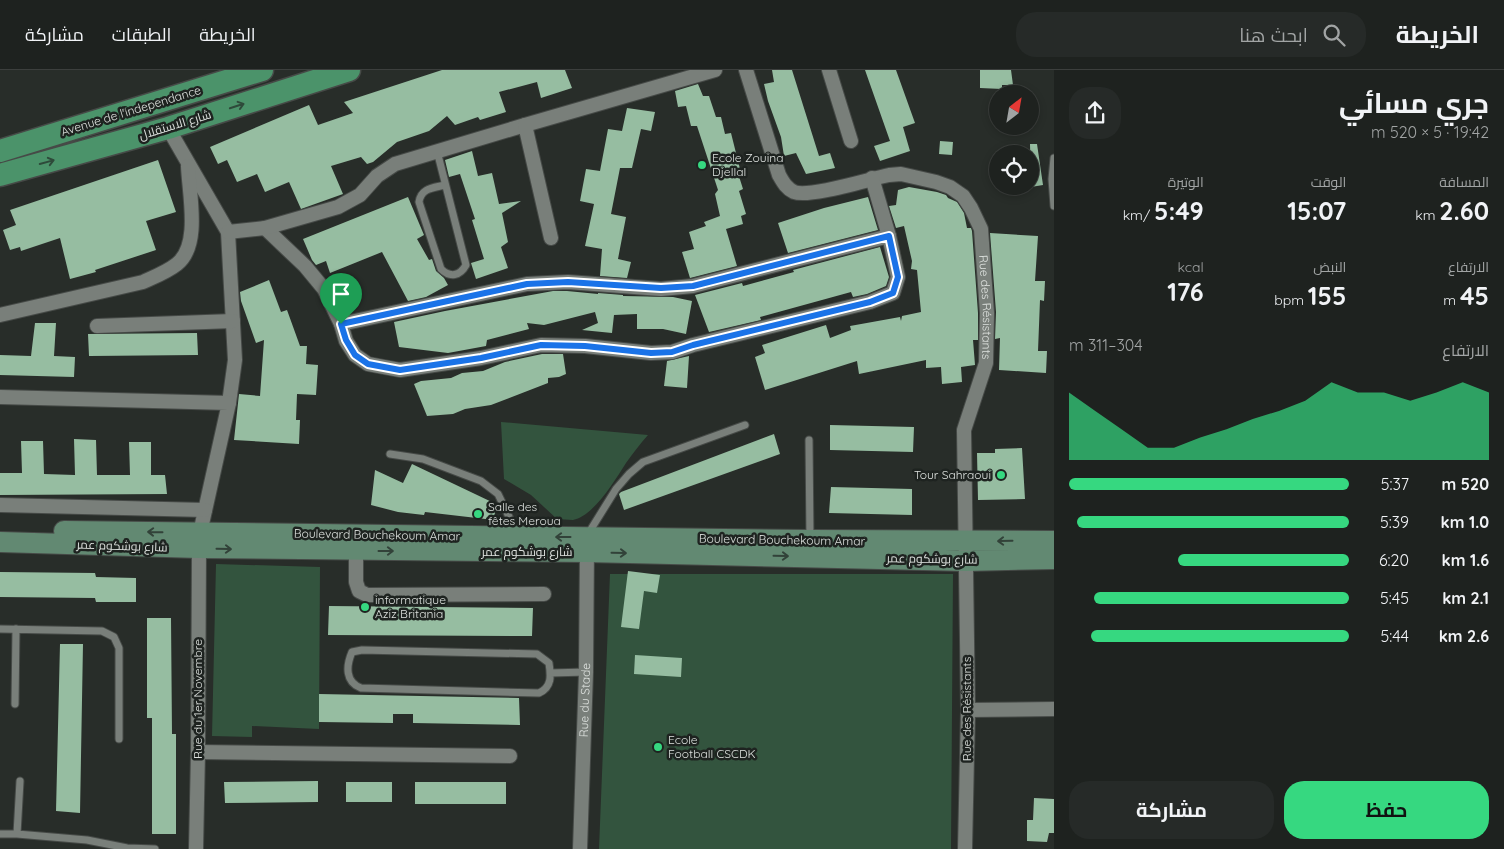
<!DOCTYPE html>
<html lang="ar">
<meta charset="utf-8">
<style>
:root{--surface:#1e221f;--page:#262a28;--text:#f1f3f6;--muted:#a1a4a4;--line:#3c3f3d;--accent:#36d880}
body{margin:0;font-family:Quicksand,Cairo,sans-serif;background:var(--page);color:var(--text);direction:rtl;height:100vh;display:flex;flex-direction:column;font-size:19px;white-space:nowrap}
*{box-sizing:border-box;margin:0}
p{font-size:16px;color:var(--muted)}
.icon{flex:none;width:28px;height:28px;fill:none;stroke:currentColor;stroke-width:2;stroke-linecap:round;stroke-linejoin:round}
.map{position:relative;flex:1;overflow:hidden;direction:ltr}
.side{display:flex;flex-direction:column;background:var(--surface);width:450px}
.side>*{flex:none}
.needle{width:32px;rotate:31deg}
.tools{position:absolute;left:989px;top:15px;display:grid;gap:10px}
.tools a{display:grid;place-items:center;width:50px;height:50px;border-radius:50%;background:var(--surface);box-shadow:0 2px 8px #0003,0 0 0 1px var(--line);font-size:25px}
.pin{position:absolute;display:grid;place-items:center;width:42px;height:42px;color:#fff;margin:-51px -21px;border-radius:50% 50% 50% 0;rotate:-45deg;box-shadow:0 0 5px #0007}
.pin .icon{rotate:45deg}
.round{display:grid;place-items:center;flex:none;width:52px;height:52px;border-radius:20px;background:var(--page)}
.head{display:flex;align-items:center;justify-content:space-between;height:85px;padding:0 15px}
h1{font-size:28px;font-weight:700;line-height:38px}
.stats{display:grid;grid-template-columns:repeat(3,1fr);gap:8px;height:85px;padding:5px 15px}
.stats div{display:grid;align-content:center}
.stats b{font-size:25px;font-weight:700}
.stats small{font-size:14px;font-weight:400}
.stats p{font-size:14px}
.chart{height:140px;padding:10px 15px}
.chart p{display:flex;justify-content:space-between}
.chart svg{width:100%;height:90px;margin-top:5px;fill:var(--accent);opacity:.7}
.cta{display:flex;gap:10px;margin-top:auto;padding:10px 15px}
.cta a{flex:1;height:58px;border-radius:20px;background:var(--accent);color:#111;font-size:20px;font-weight:700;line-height:58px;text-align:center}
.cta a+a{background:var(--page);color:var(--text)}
ul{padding:0 15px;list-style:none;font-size:16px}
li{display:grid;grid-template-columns:80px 60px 1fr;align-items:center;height:38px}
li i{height:12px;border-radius:6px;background:var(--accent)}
header{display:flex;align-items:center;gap:30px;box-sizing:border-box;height:70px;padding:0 25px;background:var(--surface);border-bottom:1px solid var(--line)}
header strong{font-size:24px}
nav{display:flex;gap:28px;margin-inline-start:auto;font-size:18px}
.search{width:350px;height:45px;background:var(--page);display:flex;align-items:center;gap:12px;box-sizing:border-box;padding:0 18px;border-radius:20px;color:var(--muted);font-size:19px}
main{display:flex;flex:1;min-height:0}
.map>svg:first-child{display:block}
.green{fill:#33543e}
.building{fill:#96bda1}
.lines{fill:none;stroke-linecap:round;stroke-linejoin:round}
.lane-casing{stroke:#464a47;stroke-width:9}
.street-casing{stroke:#464a47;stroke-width:16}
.secondary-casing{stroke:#464a47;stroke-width:22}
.primary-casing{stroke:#464a47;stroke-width:25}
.lane{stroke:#797f7a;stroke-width:7}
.street{stroke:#797f7a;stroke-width:14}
.secondary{stroke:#628972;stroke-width:20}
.primary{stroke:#4b936a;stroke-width:22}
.oneway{stroke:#2e4a3a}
.oneway2{stroke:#324239}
.route-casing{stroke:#fff;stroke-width:10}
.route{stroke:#1a73e8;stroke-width:6}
.poi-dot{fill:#36d880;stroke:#1e2320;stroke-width:2}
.labels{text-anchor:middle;stroke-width:5;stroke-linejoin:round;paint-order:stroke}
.street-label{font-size:12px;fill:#dde1de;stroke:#1e2320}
.poi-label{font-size:12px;fill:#dde1de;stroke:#1e2320;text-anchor:start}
</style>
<header>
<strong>الخريطة</strong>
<div class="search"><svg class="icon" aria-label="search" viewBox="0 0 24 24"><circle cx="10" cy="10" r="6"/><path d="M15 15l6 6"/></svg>ابحث هنا</div>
<nav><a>الخريطة</a><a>الطبقات</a><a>مشاركة</a></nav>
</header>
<main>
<section class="side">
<div class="head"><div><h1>جري مسائي</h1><p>19:42 · 5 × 520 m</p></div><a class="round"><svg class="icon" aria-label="share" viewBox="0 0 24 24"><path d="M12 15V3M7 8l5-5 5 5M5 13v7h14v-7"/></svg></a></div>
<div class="stats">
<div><p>المسافة</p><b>2.60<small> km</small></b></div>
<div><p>الوقت</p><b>15:07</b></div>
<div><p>الوتيرة</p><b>5:49<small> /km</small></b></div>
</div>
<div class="stats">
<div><p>الارتفاع</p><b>45<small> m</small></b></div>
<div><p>النبض</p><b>155<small> bpm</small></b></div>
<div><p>kcal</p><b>176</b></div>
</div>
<div class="chart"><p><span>الارتفاع</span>304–311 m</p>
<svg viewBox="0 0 160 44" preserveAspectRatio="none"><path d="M0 44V11L10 20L20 29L30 38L40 38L50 33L60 29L70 24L80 20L90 15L100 6L110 11L120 11L130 15L140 11L150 6L160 11V44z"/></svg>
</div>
<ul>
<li><b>520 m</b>5:37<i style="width:100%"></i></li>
<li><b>1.0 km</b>5:39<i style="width:97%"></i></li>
<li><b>1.6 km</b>6:20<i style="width:61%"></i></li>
<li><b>2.1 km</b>5:45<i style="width:91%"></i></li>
<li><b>2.6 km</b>5:44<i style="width:92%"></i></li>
</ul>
<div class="cta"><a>حفظ</a><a>مشاركة</a></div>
</section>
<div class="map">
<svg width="1054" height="779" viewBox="0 0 1054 779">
<rect width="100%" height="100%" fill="#282d29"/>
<path class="green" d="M501,352l147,13c-8,9 -15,18 -22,28 -11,17 -32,53 -53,57 -5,0 -11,-1 -16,-1l-26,-24 -27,-16z
M216,494l104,3 -1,162 -67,-3v11l-40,-1z
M610,504h343l-2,275h-352z"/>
<path class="building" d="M442,0h123l7,18 -31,10 -4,-16 -38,10 7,20 -26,8 -2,-3 -23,8 -8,-9 -18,15 -32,11 -24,20 -6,2 -6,-7 -30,9 12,28 -42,15 -12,-27 -24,10 -8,-18 -20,8 -10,-22 -9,4 -8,-17 99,-42 9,20 35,-12 -9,-11z
M772,0h20l27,86 11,-3 5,15 -29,6 -10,-21 -12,3 -3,-19 -13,-36 -4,-17 10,-2z
M865,0h31l19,53 -12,4 7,24 -30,10 -6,-15 16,-5z
M980,0h31l2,15h-11v4l-22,-1z
M698,14l5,12h6l7,21h5l4,17 6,-1 9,36 -3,1 6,19 -4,2 7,23 -5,2 2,8 -17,5 11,37 -47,12 -8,-26 12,-3 -5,-17 17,-6 -2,-4 16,-6 -5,-22 3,-4 -21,-64h-6l-5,-20 -8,1 -3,-16z
M627,38l28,4 -4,19 -10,-2 -9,39h-12l-9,46 15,3 -8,42 13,3 -4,16 -27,-2 2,-27 -17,-3 9,-42 -14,-3 6,-32 14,2 8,-42 14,2z
M940,71l13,1 -1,13 -13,-1z
M1030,74h7l6,41 -12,2z
M472,81l6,25 14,-3 7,31 22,-3 -19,12 6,29 -7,5 7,21 -32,11 -5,-16 13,-4 -12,-39 3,-1 -15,-45 -11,3 -4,-17z
M158,90l18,52 -30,9 10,29 -61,20 1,2 -26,7 -10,-41 -39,13 -1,-4 -10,3 -7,-20 13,-5 -6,-15z
M909,117l28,5 9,3 2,3 9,4 7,11 3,15h4l1,3 6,82v27h-5l2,25 -14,2 1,15 -20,2 -1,-17 -15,1v-8l-67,14 -2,-13 -92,29 -10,-33 10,-4 -3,-8 64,-20 4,13 21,-8 -1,-4 50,-9 1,4 1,-5 19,-4 -4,-42 -6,-1 1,-8 -8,-35 -8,2 -7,-22 7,-1 2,-15z
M408,127l16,38 -7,4 12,21 3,-1 4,12 8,7 4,7 -22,12 -18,4 -26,-49 -52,21 -4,-12 -10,4 -4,-5 -9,-21z
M868,127l10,33 -90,23 -10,-30 46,-15z
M990,163l48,3 -3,45h10l-1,20 -4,-1 -2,51h9l-1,22 -47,-3 1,-32 -5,1 1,-27z
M880,177l9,30 -3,9 -19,8 -14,3 -2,-5 -91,25 1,3 -52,12 -14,-37 47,-12 1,3 51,-14 -1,-2z
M269,210l12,32 6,-2 13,36h7l-1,18 12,1 -2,30 -19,-1 -1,26h4l-1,24 -65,-4 5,-46 21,2 4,-56 -8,3 -15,-42 -1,-9z
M553,221h14l31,3v-1l25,2v1l50,1 19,4 -6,33 -23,-5h-26v-15l-23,1 -2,18 -30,-3 16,-7 -3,-11 -51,13 -17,-2 2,6 -42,11 -1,6 -38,7 -49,-6 -5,-25 51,-11z
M35,253h21l-2,33 21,1 -1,20 -74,-2v-20l31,1z
M197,263l1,22 -109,1 -1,-22z
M542,284h21l3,20 -7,3 -11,1v5l-57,22 -26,4 -12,5 -26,2 -13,-32 7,-3 30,-3 11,-5 21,-2 22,-9z
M689,286l-2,32 -23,-2 3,-25z
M830,355l84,2 -1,25 -83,-2z
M774,364l6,20 -156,56 -5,-16 2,-2z
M74,369l22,1 1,35h33l-1,-33h22v33h14l2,19 -167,1v-22h22l-1,-32h22l1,33 31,1z
M1022,378l3,51 -47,1 -1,-47h18v-4z
M412,394l84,40 -2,16 -69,-8 -1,3 -26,-3 -27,-7 4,-35 28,13z
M831,417l81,2v26l-83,-2z
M628,501l32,4 -3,18 -13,-2 -5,38 -18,-2z
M0,502l95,1 1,4 40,1v24h-40l-1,-4 -95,-1z
M329,536l204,2 -1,28 -204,-1z
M147,548h24l1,116h4v100h-24v-116h-5z
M60,574h23l-3,169 -24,-2z
M635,585l47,3 -1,19 -47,-3z
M319,624l200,4 1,27 -107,-2v-9h-20v9l-74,-1z
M318,711v21l-93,1 -1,-21z
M346,712h46v20h-46z
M415,712h91v22h-91z
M1034,728l20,1v34h-5l-2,9 -20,-1v-21h6z"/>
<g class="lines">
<g class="lane-casing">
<path id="lane" d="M437,81l29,114c-6,11 -16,13 -25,4l-22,-67c2,-14 14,-14 26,-17
M1054,88l-2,21 2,27
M809,370l1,99
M390,384l33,5 58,22 17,13 14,29v11
M588,464l28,-45 13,-15 14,-12 102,-37
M0,559l102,2 12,6 5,11v91
M362,580l175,4 12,9c2,13 3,24 -10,30l-178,-5c-16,-6 -15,-22 -9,-36z
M550,603l36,-1
M15,634l1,-75
M0,764h17l70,6 40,8 28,1
M17,764l3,-53"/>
</g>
<g class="street-casing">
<g id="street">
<path id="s1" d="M746,0l33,105c4,7 7,13 15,17 16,6 75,-13 95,-17l12,-1 35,8 14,5 13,9 8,12 10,21 6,84 -1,50 -22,67 4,280 -3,139"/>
<path d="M829,0l22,71"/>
<path d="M168,58l60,104 7,128 -6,43"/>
<path d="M265,158l40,38 19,23 17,35 5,17 9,14 13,9 32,6 81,-12 60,-13 44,1 66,7 21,-1 21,-7 177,-43 23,-9 5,-16 -9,-41 -17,-58"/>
<path d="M228,162l37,-4 73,-21 22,-12 17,-19 18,-12 130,-39"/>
<path d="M551,168l-26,-113 190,-55"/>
<path d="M0,245l143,-33c11,-5 24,-10 34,-18 24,-19 12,-70 11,-98"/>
<path d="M341,254l186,-40 41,-2 93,7 32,-3 196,-50"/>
<path d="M97,256l136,-5"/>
<path d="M0,327l229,6 -29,130 -1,15 -1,204 -2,97"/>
<path d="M0,435l205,5"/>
<path d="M356,481v31l3,9 8,4 177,-1"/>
<path d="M968,640l86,-1"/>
<path d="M198,682l312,4"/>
<path id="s2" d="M580,779l6,-177 1,-127"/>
</g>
</g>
<g class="secondary-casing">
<path id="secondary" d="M64,461l746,9 244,1
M0,472l199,6 388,4 379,9 88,-2"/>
</g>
<g class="primary-casing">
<path id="primary" d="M0,81l262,-81
M0,105l168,-47 181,-58"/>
</g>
<use href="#lane" class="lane"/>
<use href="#street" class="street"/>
<use href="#secondary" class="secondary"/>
<use href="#primary" class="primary"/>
</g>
<defs><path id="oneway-shaft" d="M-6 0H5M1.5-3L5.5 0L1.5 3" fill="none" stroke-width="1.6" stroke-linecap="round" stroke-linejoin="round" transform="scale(1.25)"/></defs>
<g class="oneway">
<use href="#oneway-shaft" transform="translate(237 36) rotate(-18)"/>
<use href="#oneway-shaft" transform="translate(47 92) rotate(-15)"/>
</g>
<g class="oneway2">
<use href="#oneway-shaft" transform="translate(155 462) rotate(-179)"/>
<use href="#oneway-shaft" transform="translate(563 467) rotate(-180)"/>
<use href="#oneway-shaft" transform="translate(1005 471) rotate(179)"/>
<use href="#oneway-shaft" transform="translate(224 479) rotate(1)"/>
<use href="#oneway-shaft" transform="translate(386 481)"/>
<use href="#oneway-shaft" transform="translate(619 483) rotate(1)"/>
<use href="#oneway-shaft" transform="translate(781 486) rotate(1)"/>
</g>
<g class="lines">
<g class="route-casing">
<path id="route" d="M889,166l9,41 -5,16 -23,9 -177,43 -21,7 -21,1 -66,-7 -44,-1 -60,13 -81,12 -32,-6 -13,-9 -9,-15 -5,-16 186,-40 41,-2 93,6 32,-2z"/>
</g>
<use href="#route" class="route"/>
</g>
<g class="poi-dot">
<circle cx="702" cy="95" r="5"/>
<circle cx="1001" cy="405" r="5"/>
<circle cx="478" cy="444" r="5"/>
<circle cx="365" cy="537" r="5"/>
<circle cx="658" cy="677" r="5"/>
</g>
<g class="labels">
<g class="street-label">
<text transform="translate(131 41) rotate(-17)" y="4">Avenue de l'independance</text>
<text transform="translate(175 55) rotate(-17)" y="4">شارع الاستقلال</text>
<text dy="4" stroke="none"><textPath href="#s1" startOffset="425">Rue des Résistants</textPath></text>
<text transform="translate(377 465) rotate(1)" y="4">Boulevard Bouchekoum Amar</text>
<text transform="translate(782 470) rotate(1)" y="4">Boulevard Bouchekoum Amar</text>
<text transform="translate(122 476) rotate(2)" y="4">شارع بوشكوم عمر</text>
<text x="527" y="486">شارع بوشكوم عمر</text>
<text transform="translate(932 489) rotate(1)" y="4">شارع بوشكوم عمر</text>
<text transform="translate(198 629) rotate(-90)" y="4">Rue du 1er Novembre</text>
<text dy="4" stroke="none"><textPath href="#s2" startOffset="149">Rue du Stade</textPath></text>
<text transform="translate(967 639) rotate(-90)" y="4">Rue des Résistants</text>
</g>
<g class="poi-label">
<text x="712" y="92">Ecole Zouina<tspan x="712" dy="14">Djellal</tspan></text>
<text x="991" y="409" text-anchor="end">Tour Sahraoui</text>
<text x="488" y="441">Salle des<tspan x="488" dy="14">fêtes Meroua</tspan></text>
<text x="375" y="534">informatique<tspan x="375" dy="14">Aziz Britania</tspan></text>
<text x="668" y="674">Ecole<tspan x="668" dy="14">Football CSCDK</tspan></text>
</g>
</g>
</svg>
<div class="tools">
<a><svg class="needle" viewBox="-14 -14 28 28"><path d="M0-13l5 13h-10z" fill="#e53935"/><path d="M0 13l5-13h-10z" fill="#a1a4a4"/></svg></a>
<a><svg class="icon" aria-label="locate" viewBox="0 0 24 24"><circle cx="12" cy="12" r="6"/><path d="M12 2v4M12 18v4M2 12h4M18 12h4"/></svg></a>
</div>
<div class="pin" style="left:341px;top:254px;background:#1e9e55"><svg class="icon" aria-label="arrive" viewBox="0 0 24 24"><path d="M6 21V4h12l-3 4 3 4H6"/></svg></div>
</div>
</main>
